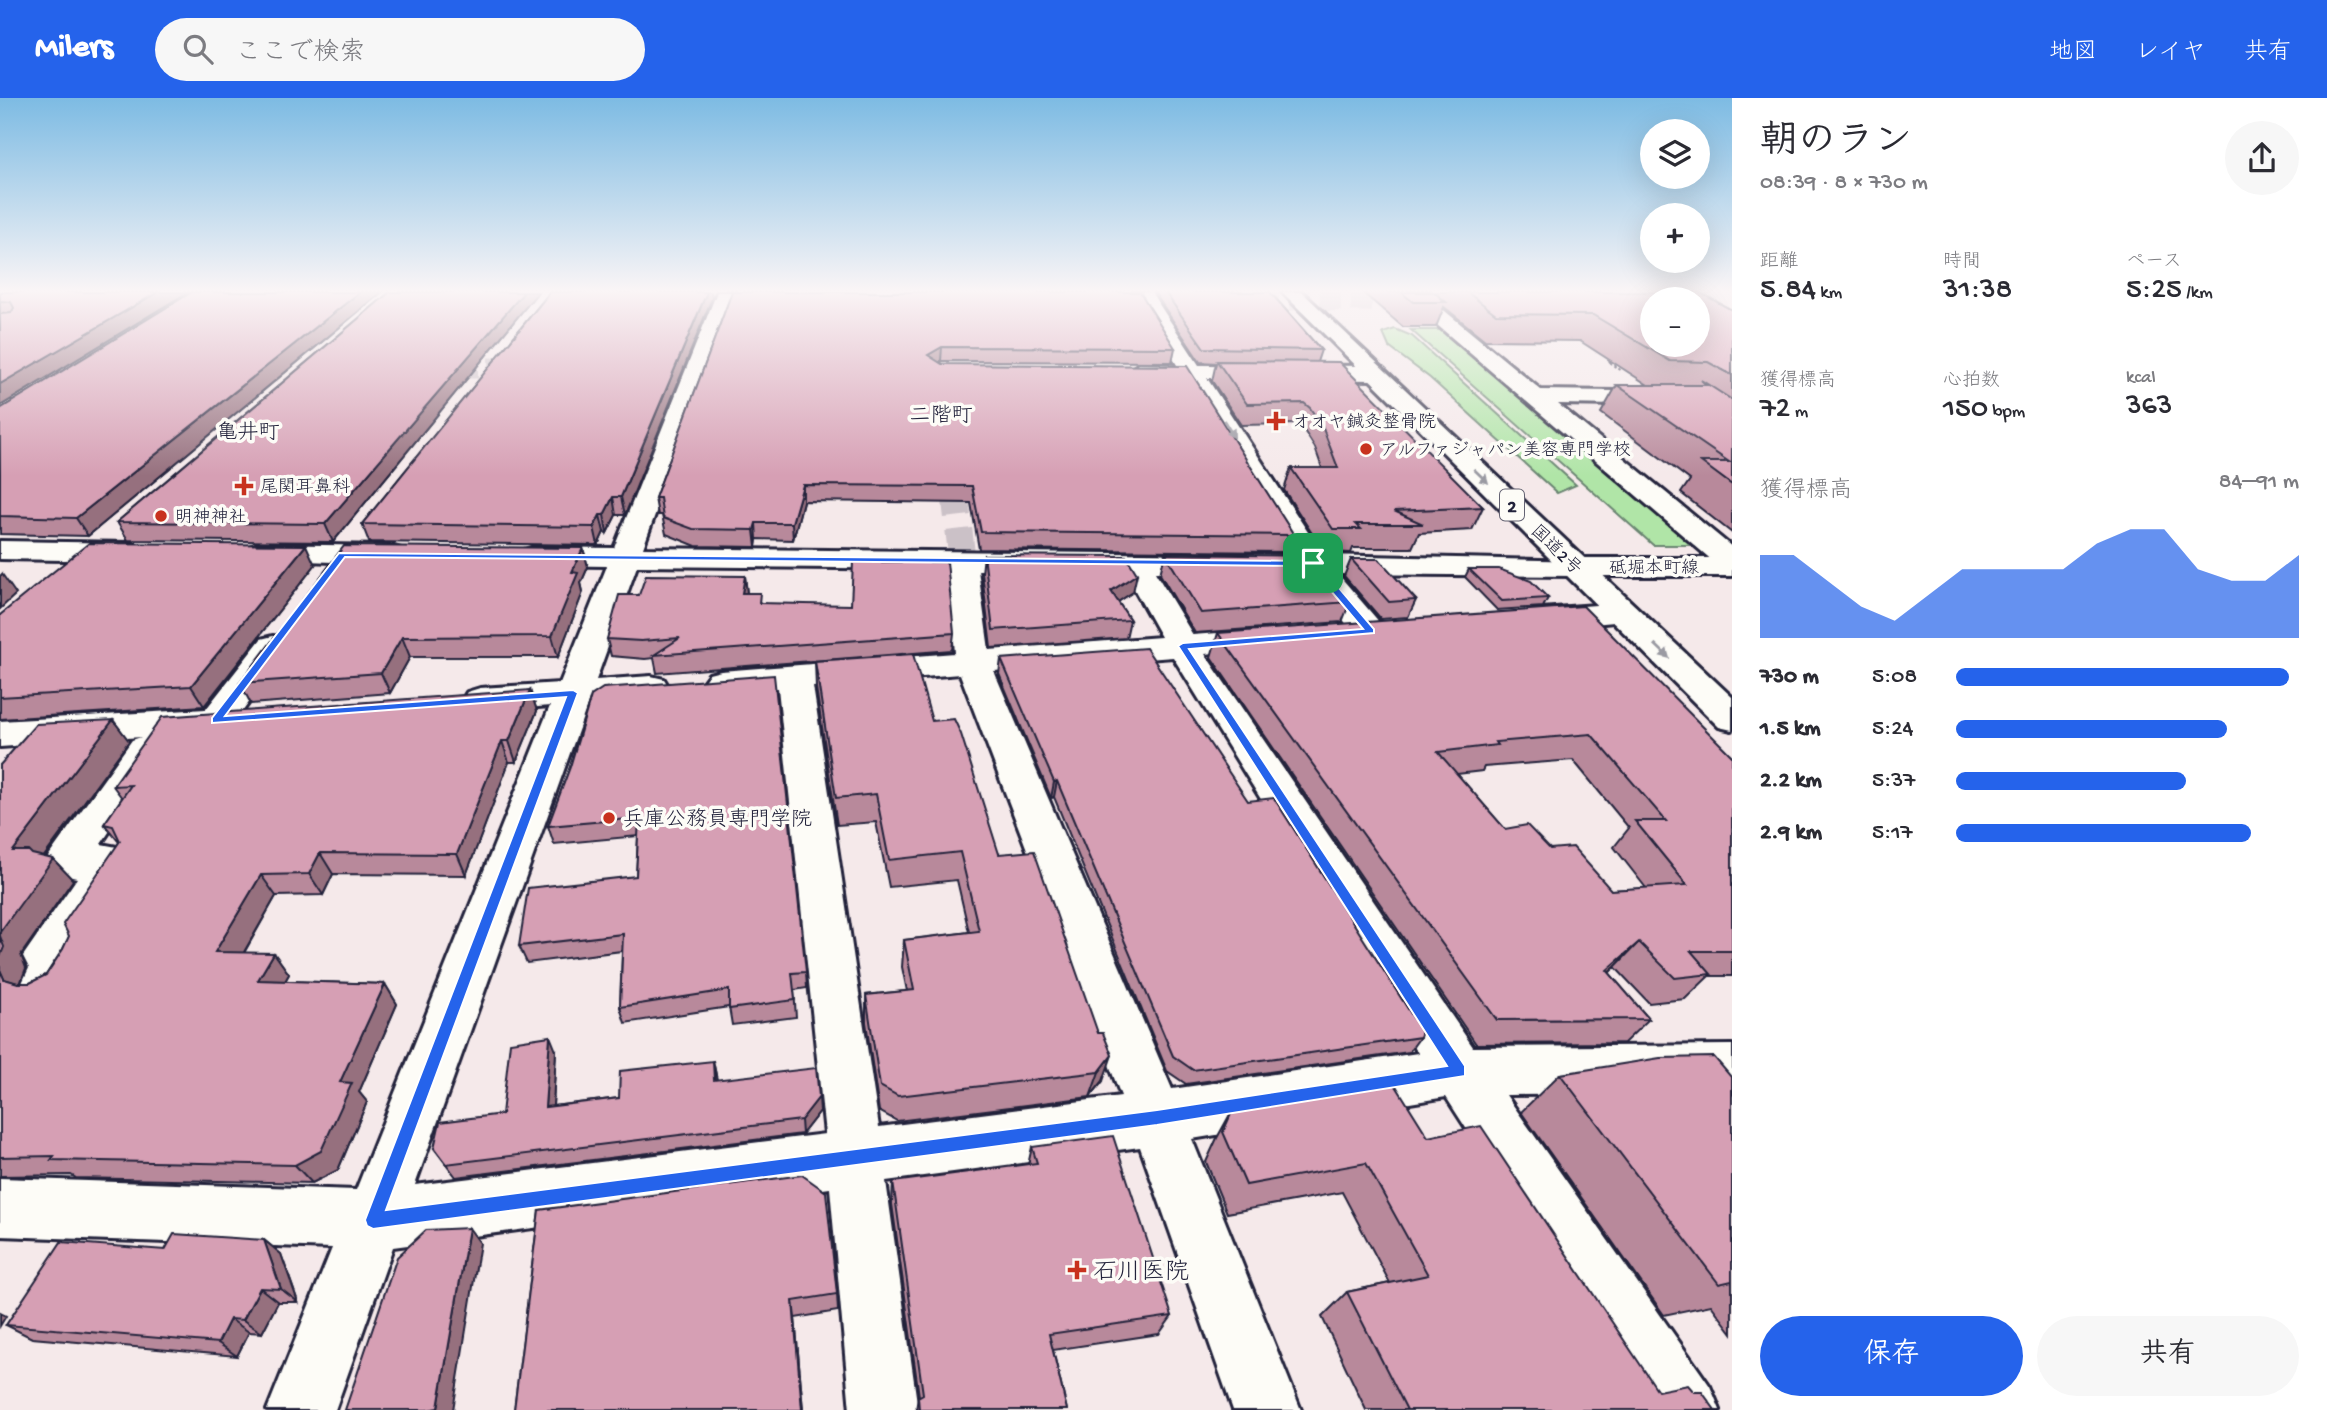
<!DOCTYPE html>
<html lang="ja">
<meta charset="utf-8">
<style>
:root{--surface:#fff;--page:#f7f7f7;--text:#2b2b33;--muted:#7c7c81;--accent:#2563eb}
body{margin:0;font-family:"Gochi Hand","Klee One",sans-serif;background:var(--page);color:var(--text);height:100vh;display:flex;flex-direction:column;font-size:26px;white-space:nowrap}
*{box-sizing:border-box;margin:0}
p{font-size:23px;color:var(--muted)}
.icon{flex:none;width:38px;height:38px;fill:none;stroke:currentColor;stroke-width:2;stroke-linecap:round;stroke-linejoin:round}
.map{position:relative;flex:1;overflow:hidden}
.drawer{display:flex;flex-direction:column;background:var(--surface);width:595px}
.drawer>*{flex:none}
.controls{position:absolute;left:1640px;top:21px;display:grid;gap:14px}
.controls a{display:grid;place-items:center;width:70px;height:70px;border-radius:50%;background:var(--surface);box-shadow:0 7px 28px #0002;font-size:35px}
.pin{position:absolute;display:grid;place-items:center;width:60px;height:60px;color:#fff;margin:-30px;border-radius:14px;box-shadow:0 4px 10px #0006}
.round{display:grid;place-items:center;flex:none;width:74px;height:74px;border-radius:37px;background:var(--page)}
.headline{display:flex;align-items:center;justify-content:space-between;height:119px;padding:0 28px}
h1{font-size:38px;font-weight:600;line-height:52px}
.metrics{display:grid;grid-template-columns:repeat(3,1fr);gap:10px;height:119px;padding:7px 28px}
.metrics div{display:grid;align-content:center}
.metrics b{font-size:30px;font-weight:600}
.metrics small{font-size:19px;font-weight:400}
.metrics p{font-size:19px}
.chart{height:196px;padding:14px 28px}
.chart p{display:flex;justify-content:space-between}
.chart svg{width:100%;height:126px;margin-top:7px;fill:var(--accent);opacity:.7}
.cta{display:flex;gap:14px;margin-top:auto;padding:14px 28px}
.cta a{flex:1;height:80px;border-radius:42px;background:var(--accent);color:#fff;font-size:28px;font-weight:600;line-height:80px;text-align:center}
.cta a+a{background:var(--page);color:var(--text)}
ul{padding:0 28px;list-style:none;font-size:23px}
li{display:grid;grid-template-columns:112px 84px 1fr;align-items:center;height:52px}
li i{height:18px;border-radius:9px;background:var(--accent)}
header{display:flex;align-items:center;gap:42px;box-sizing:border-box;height:98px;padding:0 35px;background:var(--accent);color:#fff}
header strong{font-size:33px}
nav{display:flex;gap:38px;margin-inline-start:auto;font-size:24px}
.search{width:490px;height:63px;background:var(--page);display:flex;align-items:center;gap:18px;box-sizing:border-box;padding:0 24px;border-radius:38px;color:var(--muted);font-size:26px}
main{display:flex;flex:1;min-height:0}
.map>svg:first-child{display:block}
.green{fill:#b0e5a7;stroke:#698471;stroke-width:2}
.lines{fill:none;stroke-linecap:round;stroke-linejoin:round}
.minor-tunnel-far1{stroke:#cbc1c7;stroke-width:21;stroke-dasharray:21 10;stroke-linecap:butt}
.minor-tunnel{stroke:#cbc1c7;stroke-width:27;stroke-dasharray:27 13;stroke-linecap:butt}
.minor-casing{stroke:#22223b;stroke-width:6}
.major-casing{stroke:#22223b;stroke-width:6}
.highway-casing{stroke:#22223b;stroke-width:6}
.path{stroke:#22223b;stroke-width:2.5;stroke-dasharray:2.5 2.5;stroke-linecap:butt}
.minor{fill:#fdfcf7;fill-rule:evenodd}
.major{fill:#fdfcf7;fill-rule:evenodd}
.highway{fill:#fdfcf7;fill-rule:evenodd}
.wall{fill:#b8899b;stroke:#22223b;stroke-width:2;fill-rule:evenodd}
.shaded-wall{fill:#966f7e;stroke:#22223b;stroke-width:2}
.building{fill:#d69fb4;stroke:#22223b;stroke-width:2;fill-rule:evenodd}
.oneway{fill:#9a9aa2}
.route{fill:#2563eb;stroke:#fff;stroke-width:2;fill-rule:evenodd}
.poi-dot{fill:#c8321e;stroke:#fdfcf7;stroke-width:2.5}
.labels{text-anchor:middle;stroke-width:7;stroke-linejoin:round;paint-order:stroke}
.far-poi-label{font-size:18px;fill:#22223b;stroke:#fdfcf7;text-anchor:start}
.far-street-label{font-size:18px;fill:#22223b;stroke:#fdfcf7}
.shield{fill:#fdfcf7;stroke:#646373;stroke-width:2}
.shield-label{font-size:19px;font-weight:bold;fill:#22223b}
.far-quarter-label{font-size:21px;fill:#22223b;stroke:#fdfcf7}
.poi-label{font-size:21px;fill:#22223b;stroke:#fdfcf7;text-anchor:start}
.near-poi-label{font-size:24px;fill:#22223b;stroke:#fdfcf7;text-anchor:start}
</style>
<header>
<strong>Milers</strong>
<div class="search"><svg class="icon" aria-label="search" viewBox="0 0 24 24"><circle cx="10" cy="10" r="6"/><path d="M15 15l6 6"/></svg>ここで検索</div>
<nav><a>地図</a><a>レイヤ</a><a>共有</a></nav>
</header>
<main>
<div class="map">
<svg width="1732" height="1312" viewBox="0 0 1732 1312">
<rect width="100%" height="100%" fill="#f5e9ea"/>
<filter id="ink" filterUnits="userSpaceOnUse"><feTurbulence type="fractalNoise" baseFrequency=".0143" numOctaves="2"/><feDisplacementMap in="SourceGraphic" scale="14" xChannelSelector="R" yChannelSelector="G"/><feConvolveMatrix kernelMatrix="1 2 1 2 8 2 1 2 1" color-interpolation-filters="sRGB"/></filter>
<g filter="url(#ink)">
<path class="green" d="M1395,231l17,7 164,149 -19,8 -127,-115 -41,-31 -6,-14z
M1411,232h40l243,215h-41z"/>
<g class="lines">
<path class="minor-tunnel-far1" d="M1103,199l321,5
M426,270h114"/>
<path class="minor-tunnel" d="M950,352l12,109"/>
<g class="minor-casing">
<path id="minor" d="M717,194h18l-92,256 650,7 -108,-177h-46l-11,-7 11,-7 38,1 -44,-73h18l48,73 176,1 11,7 -11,7 -168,-2 116,177 263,6 4,6 -4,6 -11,3 -237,-2 49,57 -5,7 -12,3 -12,-3 -53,-65 -150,-1 38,63 75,-6 12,3 5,7 -5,7 -75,8 268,393 259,-2v48l-226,2 204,291 10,24h-73l-201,-313 -254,42 109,271h-68l-93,-263 -254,34 32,229h-68l-20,-222 -437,59 -58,163h-68l65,-162 -332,-12v-58l356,12 194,-484 -70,6 -13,-4 -5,-8 5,-8 13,-4 80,-5 47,-117 -72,-1 -11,-3 -4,-6 4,-6 11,-3 79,1zM637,468l311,3 7,84 -234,18 -12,3 -6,8 6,8 12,3 57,-5 47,446 -410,51 173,-482 76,-8 5,-8 -5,-8 -13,-3 -55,4zM978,472l146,1 37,66 -172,13zM1173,559l245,396 -246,36 -178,-418zM960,576l161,422 -242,31 -66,-441z
M1409,194h21l6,7 -2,3 107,88 149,2 42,24v18l-9,-2 -38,-26 -127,-2 174,143v24l-11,-3 -306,-262 -2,-4 2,-3z
M0,443l131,2 10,3 5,6 -5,6 -10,3 -131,-2z
M258,446l132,2 11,3 4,6 -4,6 -11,3 -142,-5 -5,-6 5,-6z
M1624,505l11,3 5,7 -5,7 -94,9 -12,-3 -4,-7 4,-7 12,-3z
M273,538l12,3 5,7 -61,84 -80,7 11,3 5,9 -64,95 27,5 7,12 -55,84 7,13c-15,29 -22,53 -58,40l-7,-15 7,-15 -6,-12 54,-78 -25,-5 -7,-12 87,-121 9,-3 -141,10v-26l206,-12 55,-70z"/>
</g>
<g class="major-casing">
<path id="major" d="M1575,460h157v18h-157l-11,-3 -4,-6 4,-6z"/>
</g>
<g class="highway-casing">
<path id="highway" d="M1282,194h20l430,405v33l-13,-3z"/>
</g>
<path class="path" d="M1616,263h-8l12,9"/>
<use href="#minor" class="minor"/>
<use href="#major" class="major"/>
<use href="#highway" class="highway"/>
</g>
<path class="wall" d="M0,194h188l-188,114z
M192,194h190l-294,244 -88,-2v-125z
M390,194h148l-205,250 -205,-2 -11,-18z
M550,194h161l1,6 -87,217h-9l-9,18 -3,-1 -6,13 -229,-3 -7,-18z
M732,194l443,56 -3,14 -231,-1 -2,1 355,173 -6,17 -309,-3 -8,-46 -168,-2 -10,39 -36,-1 -1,8 -60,-1 -30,-12 -4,-19h-4l-3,-17z
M1154,194h116l51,58 -4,12 166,145 -11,23 -53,3 -7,15h-59l-2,5 -27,-1 -40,-62 7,-22h31l-7,-20 -12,-19 -6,-5 -56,1 -29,-44 4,-18 -16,-1z
M1362,194h337l33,18v223l-51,-40 9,-13 -89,-67 16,-28h31l-68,-44 -95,-1 -41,-33 -8,20h-33z
M583,450l5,19 -7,16 2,9 -25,65h-148l-20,36 -139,11 -11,-21z
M1165,456l185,48 -8,20 -147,11 -35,-59z
M984,457l149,37 -15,10 12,18 -4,18 -135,10 -9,-75z
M1351,461l65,41 -8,17 -27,2 -37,-43z
M315,467l-111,141 -204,13v-104z
M1469,471l79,29 -5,9 -46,3 -32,-33z
M745,478l2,17 14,10 193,30 -2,17 -295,23 -3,-15 -9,1 -34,-3 -4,-17 32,-44z
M1218,535l514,123v220h-23l-24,23 -36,4 -34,-36 -6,6 40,46 -25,24 -148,1 -265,-387zM1573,662l56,68 -15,19 32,41 -35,2 -61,-41 -45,-20 -48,-55 25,-3 2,-4z
M1001,561l247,142 172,236 -11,15 -223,32 -19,-13 -113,-274 -3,1 -52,-124z
M815,563l117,60 67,133 104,227 -13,16 -193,24 -18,-10 -13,-89v-27l41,-4 -5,-24 2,-27 65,-8 -12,-52 -68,7 -13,-65 -39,3 -21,-137z
M530,592l7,21 -21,51h-7l-43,113 -133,-1 -10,21 -47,1 -32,57h30l15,21 -4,7 100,3 12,20 -38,88 8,10 -29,68 -26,13 -236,-5 -5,-3 -71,1v-411l113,-45 16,21 -85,116 9,2 20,21 -52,75 5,13 -6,15h10l16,-8 17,-26 56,-107 -15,-18 18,-26 -9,-12z
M591,598l215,276 1,16 -13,2 2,27 -64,8 -3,-18 -104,16 -5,-16 2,-56 -95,12 -8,-17 117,-70 2,-40 -84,8 -6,-18 22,-59z
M556,953l-3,55 66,-8 94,-37 4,19 103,31 -18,23 -346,43 -22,-29 68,-34z
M1560,976l172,4v255l-21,-28 -47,10 -143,-203z
M1234,1009l194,30 230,254 36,1 21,18h-349l-44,-93 25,-25 43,-9 -48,-91 -115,21 -21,-51 11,-24z
M1032,1049l140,169 -13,18 -106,16 14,60h-151l2,-13 1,-1 -27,-192 1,-22 135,-17z
M539,1112l298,84 1,17 -43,7 8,92h-289z
M264,1142l17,14 17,48h-20l-16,31 -13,-1 -12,24 -205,-18 -26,-13 159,-75z"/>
<path class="shaded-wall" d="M158,194h30l-188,114v-22z
M360,194h22l-294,244 -12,-18z
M524,194h14l-205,250 -8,-18z
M707,194h4l1,6 -87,217 -4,-18z
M942,249l-1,14 -13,8v-14z
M803,387v16l-10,39 -1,-17z
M613,399l3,18 -9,18 -3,-18z
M600,417l4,17 -6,13 -4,-18z
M756,425l1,16 -1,8 -2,-17z
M306,447l9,20 -111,141 -13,-20z
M583,450l5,19 -7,16 2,9 -25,65 -6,-21 20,-64z
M2,476l14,20 -16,15v-33z
M1137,476l-4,18 -26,17 4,-18z
M745,478l2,18 -5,-1z
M402,539l8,20 -20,36 -9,-20z
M530,592l7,21 -21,51 -7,-21z
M113,622l16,21 -89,121 13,-3 20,21 -52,75 5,13 -6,16 -16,-5 -4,-9v-38l13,-81z
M502,643l7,21 -43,113 -9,-21z
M1057,683l-3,16 -3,1 3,-16z
M320,755l13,21 -10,21 -14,-21z
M261,777l15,21 -44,77 -17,-21z
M1639,844l-24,25 -31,28 23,-25z
M274,855l15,21 -15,27 -16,-21z
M385,886l12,20 -38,88 8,10 -29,68 -26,13 -17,-18 45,-83z
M550,938l6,15 -4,71 -7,-15z
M1112,957l-9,26 -13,16 9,-25z
M713,963l3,14 1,19 -3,-14z
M819,999l1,14 -18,23 -1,-14z
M469,1130l11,15 -27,167h-13l-2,-2z
M264,1142l17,14 17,48 -17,-13z
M260,1190l18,14 -16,31 -19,-13z
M793,1203l2,17 8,92h-1z
M0,1215l6,3 -6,10z
M230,1221l19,13 -12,24 -19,-13z"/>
<path class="building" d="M0,194h158l-158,92v-70l11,-1 3,-5 -3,-6 -11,-1z
M192,194h168l-284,226 -76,-2v-107z
M390,194h134l-199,232 -208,-2z
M550,194h157l-86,205h-8l-9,18h-4l-6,12 -232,-3z
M732,194h408l35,56 -233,-1 -14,8 14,9 245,2 107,169 -313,-3 -9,-46 -169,-1 -11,38h-36l-2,7 -61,-1 -30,-11 -3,-20h-5z
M1165,194h105l51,58 -117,-2z
M1401,194h33l12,10h-33z
M1467,194h232l33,18v65l-24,-13 -38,-1 -77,-46 -97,-1zM1652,201h46v46h-46z
M1217,263l122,1 144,145 -89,4 29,13h-67l5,5h-28l-42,-61h47l-16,-42 -12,-18 -6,-5 -57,1z
M1701,282l31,20v85l-31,-23h28l-112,-77h89z
M89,445l217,2 -115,141 -191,11v-82z
M344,448l239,2 -11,24 6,1 -26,63 -150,1 -21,36 -141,10z
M1165,456l146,2 39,46 -149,11z
M984,457l142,1 11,18 -26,17 19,29 -137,10z
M1351,461h28l37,41 -27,2z
M853,464h94l7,71 -300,22 26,-17 -39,3 -34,-2 12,-44h20l7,-20 99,1 -3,17h18l-1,10 92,2z
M1469,471h30l32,12 17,17 -46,3z
M1583,508l149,150v195h-41l20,23 -36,4 -36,-36 -32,28 42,49 -152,1 -279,-387zM1591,636l75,87h-31l52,64 -76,5 -38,-43 -23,2 -23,-24 -22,4 -67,-77 59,-7 -2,-3z
M1146,550l102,153 26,-3 148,233 -2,6 -227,33 -20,-14 -116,-275 -3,1 -53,-123z
M913,556l19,67 22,-2 7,15 38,120 35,-3 64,182h5l9,22 -13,17 -201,24 -18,-10 -14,-91 48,-5 -10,-50 75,-9 -19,-79 -71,8 -13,-66 -40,4 -21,-137z
M774,577l32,297 -14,1 3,27 -66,9v-19l-109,17 3,-73 -104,12 9,-58 108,-12 3,-58 -91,8 22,-59 21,-71 12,-8z
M530,592l-21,51h-7l-45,113 -137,-1 -11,21 -48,1 -46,77 59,1 -16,27 127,4 -45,98 12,1 -31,68 -26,14 -244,-5 3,-4 -54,1v-187l4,9 14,4h12l16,-8 17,-26 6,-13 -6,-12 57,-83 -7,-15 -9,-2 27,-39 -18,1 49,-69z
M113,622l-100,131h16l3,3 21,5 -53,73v-167l36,-41z
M0,838l4,11 -4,10z
M550,938l-5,71 74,-9 1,-27 93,-10 1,19 102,-12 3,29 -18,23 -355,44 -12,-16 6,-26 62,-8 8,-72z
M1714,959l18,21v203l-13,3 -159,-210 100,-16z
M1393,983l35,56 53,-11 177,265 30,-6 6,7h8l13,18h-308l-60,-118 81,-17 -62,-112 -120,22 -23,-53 11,-25z
M1113,1038l59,180 -123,18 18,76h-148l-1,-13 5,-3 -30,-212 144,-19 -5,-16z
M802,1077l24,17 11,102 -44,7 9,109h-288l25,-200z
M469,1130l-31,180 -11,2h-82l52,-153 29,-27z
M174,1136l90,6 17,49 -21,-1 -17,32 -13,-1 -12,24 -212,-18 55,-83 104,8z"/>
<defs><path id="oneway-solid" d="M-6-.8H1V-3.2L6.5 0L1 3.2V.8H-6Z" transform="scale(1.75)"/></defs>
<g class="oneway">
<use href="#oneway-solid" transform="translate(1229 331) rotate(58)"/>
<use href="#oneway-solid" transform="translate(1481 378) rotate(44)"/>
<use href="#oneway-solid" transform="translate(1662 553) rotate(44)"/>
</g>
</g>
<linearGradient id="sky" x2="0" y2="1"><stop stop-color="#7dbbe3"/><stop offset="0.51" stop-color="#faf5f6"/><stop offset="1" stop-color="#faf5f6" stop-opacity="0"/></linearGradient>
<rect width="1732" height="378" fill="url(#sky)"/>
<path class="route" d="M339,455l977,8 58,68v4l-185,16 276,417v10l-308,49 -784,104 -6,-3 -2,-6 201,-523 -354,26v-5zM345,459l965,9 53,63 -180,14 -5,3 269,420 -290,44 -771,100 192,-517 -5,-3 -348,26z"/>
<g class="poi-dot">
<path d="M1272.5 312.5h7v7h7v7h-7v7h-7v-7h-7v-7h7z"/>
<circle cx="1366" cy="351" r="7"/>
<path d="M240.5 377.5h7v7h7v7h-7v7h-7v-7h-7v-7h7z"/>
<circle cx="161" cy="418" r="7"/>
<circle cx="609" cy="720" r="7"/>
<path d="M1073.5 1161.5h7v7h7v7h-7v7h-7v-7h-7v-7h7z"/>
</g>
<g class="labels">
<g class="far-poi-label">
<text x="1292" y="329">オオヤ鍼灸整骨院</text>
<text x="1380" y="357">アルファジャパン美容専門学校</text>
<text x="260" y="394">尾関耳鼻科</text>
<text x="175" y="424">明神神社</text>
</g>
<g class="far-street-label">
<text transform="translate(1557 451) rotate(44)" y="6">国道2号</text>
<text x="1654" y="475">砥堀本町線</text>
</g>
<rect class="shield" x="1500" y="391.5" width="24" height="31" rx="5"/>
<g class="shield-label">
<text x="1512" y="414">2</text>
</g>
<g class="far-quarter-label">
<text x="941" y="323">二階町</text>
<text x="248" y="340">亀井町</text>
</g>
<g class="poi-label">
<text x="623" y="727">兵庫公務員専門学院</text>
</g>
<g class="near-poi-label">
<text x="1093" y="1180">石川医院</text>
</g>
</g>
</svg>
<div class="controls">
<a><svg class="icon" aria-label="layers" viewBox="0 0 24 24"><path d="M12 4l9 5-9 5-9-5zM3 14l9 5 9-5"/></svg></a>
<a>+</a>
<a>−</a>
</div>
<div class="pin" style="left:1313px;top:465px;background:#1e9e55"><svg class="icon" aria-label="arrive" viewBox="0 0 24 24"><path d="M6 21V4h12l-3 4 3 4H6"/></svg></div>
</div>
<section class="drawer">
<div class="headline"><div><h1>朝のラン</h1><p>08:39 · 8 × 730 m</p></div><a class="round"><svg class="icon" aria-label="share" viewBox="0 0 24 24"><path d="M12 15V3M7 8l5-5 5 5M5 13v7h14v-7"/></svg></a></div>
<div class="metrics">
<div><p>距離</p><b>5.84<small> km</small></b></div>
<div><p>時間</p><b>31:38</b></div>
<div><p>ペース</p><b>5:25<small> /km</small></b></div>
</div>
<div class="metrics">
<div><p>獲得標高</p><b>72<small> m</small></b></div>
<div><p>心拍数</p><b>150<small> bpm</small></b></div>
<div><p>kcal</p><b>363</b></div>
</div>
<div class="chart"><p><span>獲得標高</span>84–91 m</p>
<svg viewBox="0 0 160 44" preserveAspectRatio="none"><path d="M0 44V15L10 15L20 24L30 33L40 38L50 29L60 20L70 20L80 20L90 20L100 11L110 6L120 6L130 20L140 24L150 24L160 15V44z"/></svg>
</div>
<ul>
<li><b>730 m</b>5:08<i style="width:97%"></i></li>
<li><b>1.5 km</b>5:24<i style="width:79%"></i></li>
<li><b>2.2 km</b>5:37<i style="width:67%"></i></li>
<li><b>2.9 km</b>5:17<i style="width:86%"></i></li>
</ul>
<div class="cta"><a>保存</a><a>共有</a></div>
</section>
</main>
